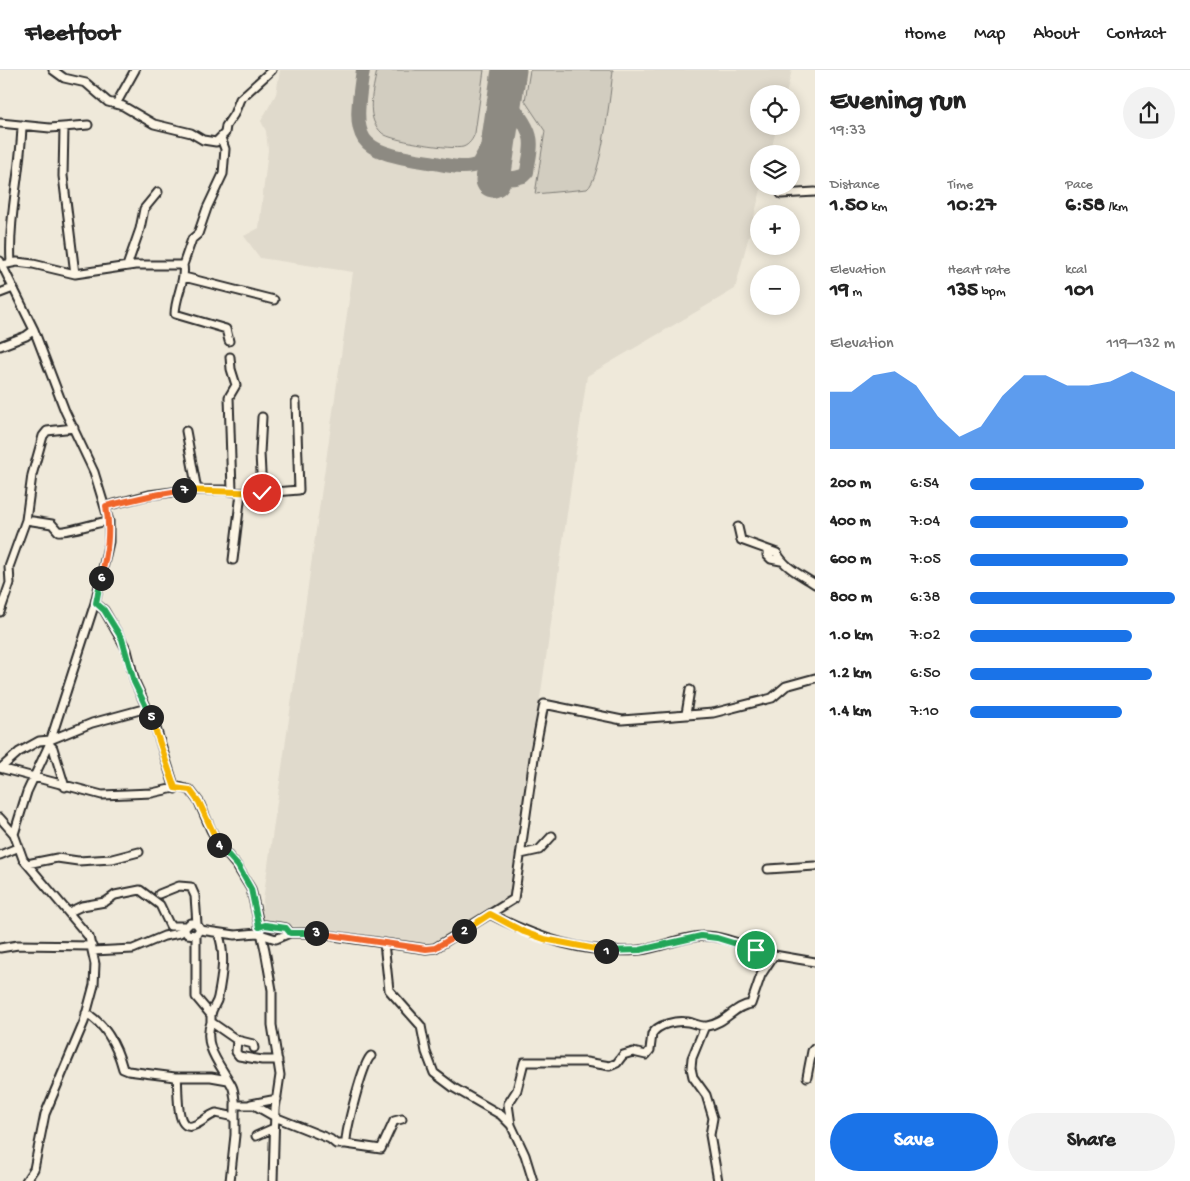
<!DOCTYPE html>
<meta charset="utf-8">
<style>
:root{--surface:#fff;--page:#f2f2f2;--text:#222;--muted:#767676;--line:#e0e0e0;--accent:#1a73e8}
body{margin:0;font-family:"Gochi Hand",sans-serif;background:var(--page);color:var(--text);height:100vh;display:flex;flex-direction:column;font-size:19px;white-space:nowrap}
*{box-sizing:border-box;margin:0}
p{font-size:16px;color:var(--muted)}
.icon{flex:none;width:28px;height:28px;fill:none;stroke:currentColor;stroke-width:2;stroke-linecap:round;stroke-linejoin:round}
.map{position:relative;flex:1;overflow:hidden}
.sheet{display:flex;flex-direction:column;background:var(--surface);width:375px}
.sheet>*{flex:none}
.fabs{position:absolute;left:750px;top:15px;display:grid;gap:10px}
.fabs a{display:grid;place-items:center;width:50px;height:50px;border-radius:50%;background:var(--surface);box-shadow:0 2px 12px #0003;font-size:25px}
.pin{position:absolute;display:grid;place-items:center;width:42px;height:42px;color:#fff;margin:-21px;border:2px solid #fff;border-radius:50%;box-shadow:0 1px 5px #0007}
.km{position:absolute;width:25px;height:25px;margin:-12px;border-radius:50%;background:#222;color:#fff;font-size:14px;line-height:25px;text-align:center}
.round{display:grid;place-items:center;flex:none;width:52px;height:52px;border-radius:26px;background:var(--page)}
.overview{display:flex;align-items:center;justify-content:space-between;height:85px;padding:0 15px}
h1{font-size:28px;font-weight:700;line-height:38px}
.figures{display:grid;grid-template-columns:repeat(3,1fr);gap:8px;height:85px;padding:5px 15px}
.figures div{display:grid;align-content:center}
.figures b{font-size:21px;font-weight:700}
.figures small{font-size:14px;font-weight:400}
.figures p{font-size:14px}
.chart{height:140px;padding:10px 15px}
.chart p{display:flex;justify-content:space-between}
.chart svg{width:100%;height:90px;margin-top:5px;fill:var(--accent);opacity:.7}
.cta{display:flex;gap:10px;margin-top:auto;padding:10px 15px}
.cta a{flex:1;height:58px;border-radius:30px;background:var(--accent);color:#fff;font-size:20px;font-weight:700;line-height:58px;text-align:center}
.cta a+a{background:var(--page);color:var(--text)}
ul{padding:0 15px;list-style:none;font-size:16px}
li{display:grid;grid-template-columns:80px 60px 1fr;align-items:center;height:38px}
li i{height:12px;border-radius:6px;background:var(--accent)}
header{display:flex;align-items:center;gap:30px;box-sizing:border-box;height:70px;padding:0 25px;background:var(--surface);border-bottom:1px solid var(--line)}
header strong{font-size:24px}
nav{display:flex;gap:28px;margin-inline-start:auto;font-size:18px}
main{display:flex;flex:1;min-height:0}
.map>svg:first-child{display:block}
.built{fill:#e0dacc}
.green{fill:#d2cdc0;stroke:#7e7c76}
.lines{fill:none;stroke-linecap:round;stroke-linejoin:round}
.taxiway{stroke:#8d8a82;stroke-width:14}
.runway{stroke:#8d8a82;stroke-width:35}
.minor-casing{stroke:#2b2b2b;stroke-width:11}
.minor{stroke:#fcf5e5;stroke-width:7}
.split-1-casing{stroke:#fff;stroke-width:10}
.split-2-casing{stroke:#fff;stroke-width:10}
.split-3-casing{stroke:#fff;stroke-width:10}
.split-4-casing{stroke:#fff;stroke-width:10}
.split-5-casing{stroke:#fff;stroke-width:10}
.split-6-casing{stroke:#fff;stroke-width:10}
.split-7-casing{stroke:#fff;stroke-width:10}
.split-8-casing{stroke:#fff;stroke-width:10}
.split-1{stroke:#22a559;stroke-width:6}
.split-2{stroke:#f5b400;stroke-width:6}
.split-3{stroke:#f0652b;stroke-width:6}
.split-4{stroke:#22a559;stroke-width:6}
.split-5{stroke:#f5b400;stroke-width:6}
.split-6{stroke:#22a559;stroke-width:6}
.split-7{stroke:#f0652b;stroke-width:6}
.split-8{stroke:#f5b400;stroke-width:6}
</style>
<header>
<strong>Fleetfoot</strong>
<nav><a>Home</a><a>Map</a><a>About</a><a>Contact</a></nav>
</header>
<main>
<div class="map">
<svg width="815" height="1111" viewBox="0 0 815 1111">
<rect width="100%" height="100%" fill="#efe9da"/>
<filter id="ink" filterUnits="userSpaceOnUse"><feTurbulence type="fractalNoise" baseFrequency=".02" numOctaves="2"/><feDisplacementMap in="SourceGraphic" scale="10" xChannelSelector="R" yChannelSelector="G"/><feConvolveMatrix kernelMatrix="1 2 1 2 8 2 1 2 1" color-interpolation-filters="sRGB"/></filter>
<g filter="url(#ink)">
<path class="built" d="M280,0h512l-6,24h-27v32h18l-7,28h-11v32h3l-27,103 -148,87 -76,522 -79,49 -172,-26 93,-649 -93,-14 -16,-22 15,-8 9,-78 -2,-19 -5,-10 15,-27z"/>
<path class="green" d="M377,0h107l-9,63c-2,6 -6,12 -12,14 -12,3 -67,-6 -78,-12 -4,-2 -7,-6 -10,-11 -8,-16 -1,-38 2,-54z
M530,0h83c-2,20 -12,110 -26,119l-52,5 10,-63 -20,-30z"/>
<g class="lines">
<path class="taxiway" d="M363,0c-11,72 -8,81 66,92 15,2 35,9 49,2l9,-16
M501,54l-14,24c1,23 12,36 36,28l4,-4c1,-11 6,-24 3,-35 -4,-19 -21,-28 -24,-49"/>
<path class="runway" d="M493,110l16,-110"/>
<g class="minor-casing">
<path id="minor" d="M53,0l11,8 22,5 22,19 15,4 31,18 37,9 12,7 13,2 9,-9 1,-7 8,-12 6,-15 32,-29
M116,34l19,-34
M0,53l50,5 38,-3
M64,58l-1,48 12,98
M781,124l34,-2
M0,191l34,69 31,81 29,61 15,49v21l-14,61 -46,142 -22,47 -13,42 9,25 66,78 6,27 -1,21 -10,37 -39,92 -11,55 -8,12
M11,193c-3,-46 10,-92 11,-138
M2,195l15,-3 16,2 42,10 60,-9h48c3,16 -8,32 -8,49l51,15 3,12
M183,195l9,-26 6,-5 9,-26 16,-34 2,-25 -4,-11
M127,196l13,-37 4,-20 14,-17
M184,207l90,23
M0,223l13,-5
M0,276l26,-10 8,-6
M230,287l1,12 5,16 -7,12 3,94
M186,361l11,59
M262,423l-2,-40 2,-36
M106,436l43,-11 39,-5h36l26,4 49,-4 -3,-88
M26,450l6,-45 11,-39 4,-5 27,-3
M738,457l3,13 36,13c8,15 24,22 38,31
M767,481v4l4,4 10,2
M233,490l8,-67
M95,533l9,7 23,40 8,32 21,46 19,61
M0,542l10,-29 -1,-16 17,-47 26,4 6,7c8,2 39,-9 51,-10
M686,644l4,-24
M49,674l4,4 12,39
M2,697l17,-15 20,-11 11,-1 42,-17 55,-15
M0,698l102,27 50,-2 27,-6 11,3 9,12 12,28 9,16 17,20 14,23 14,61 7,40v35l8,50 -5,34 -2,72
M0,748l14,16
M521,784l18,-4 13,-14
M0,785l17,-7
M27,794l30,-6 21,3 34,-2 27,-7
M768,799l47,-3
M159,824l20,-8 12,1 4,9 2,28
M69,842l13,-6 23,-4 10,-7 25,-5 20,15 10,21h16
M490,844c47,24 96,41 150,36 21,-2 42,-14 64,-14 24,0 47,14 70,19
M259,857l6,-2 21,3 4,5
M200,860l35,5 22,-2 19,6 14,-6h22l72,10 5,47 32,36 5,26 8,21 20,15 47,27 10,10 14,30 8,26
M196,865v62l15,18v7l26,18 16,4 1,4
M384,873l42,6 9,-1 79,-49 21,-148 9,-47 78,16 91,-7 59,-15 14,-12 29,-8
M0,878l18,-3 74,1
M93,881l40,-2 31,-13 16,-3 10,-10h6l4,6 -4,6 -9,-1 -2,-4
M86,943c21,12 31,34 37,56l5,2 47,6h36l17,3
M211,945c1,-8 6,-11 7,-18 4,-20 8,-45 0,-64
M211,952c-9,25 10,43 21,64 3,6 2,13 4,19h18l21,12 55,22 6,5h10
M705,956l-13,32 -1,10 2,9 13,18 7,23 -3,17 8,46
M237,970l-1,12 3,4 23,4h16
M371,986c-8,5 -26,77 -25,88l35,5 13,-28 8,-2
M177,1007c2,11 -3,58 18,48 7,-3 13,-9 21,-12l19,4
M807,1007l5,-26 3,-3
M251,1034l26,-5
M511,1055l-3,-21 9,-14 7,-28h62l24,4 7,-3 6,-8 10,-3 13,3 4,-5 2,-16c6,-10 25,-14 36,-12 6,1 12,5 19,4 18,-2 28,-21 44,-22l10,-29 13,-20 41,7
M256,1066l18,-8
M230,1111l5,-46v-31"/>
</g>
<use href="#minor" class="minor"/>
</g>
</g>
<g class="lines" filter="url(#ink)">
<g class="split-1-casing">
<path id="split-1" d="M606,881l34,-1 61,-14 16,2 39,12"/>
</g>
<g class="split-2-casing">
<path id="split-2" d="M464,861l26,-17 34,18 20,7 62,12"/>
</g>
<g class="split-3-casing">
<path id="split-3" d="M316,863l110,16 9,-1 29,-17"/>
</g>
<g class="split-4-casing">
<path id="split-4" d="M219,775l19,21 13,23 8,38 6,-2 21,3 4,5h26"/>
</g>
<g class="split-5-casing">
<path id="split-5" d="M151,647l24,71 15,2 9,12 20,43"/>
</g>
<g class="split-6-casing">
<path id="split-6" d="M101,508l-5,25 8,7 18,29 12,43 17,35"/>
</g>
<g class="split-7-casing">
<path id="split-7" d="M101,508c6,-25 10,-46 5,-72l43,-10 35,-6"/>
</g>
<g class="split-8-casing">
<path id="split-8" d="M184,420l78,3"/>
</g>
<use href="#split-1" class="split-1"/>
<use href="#split-2" class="split-2"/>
<use href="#split-3" class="split-3"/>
<use href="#split-4" class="split-4"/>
<use href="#split-5" class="split-5"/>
<use href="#split-6" class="split-6"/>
<use href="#split-7" class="split-7"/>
<use href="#split-8" class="split-8"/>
</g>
</svg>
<div class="fabs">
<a><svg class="icon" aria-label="locate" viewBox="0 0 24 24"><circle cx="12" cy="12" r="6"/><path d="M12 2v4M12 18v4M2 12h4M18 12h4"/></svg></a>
<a><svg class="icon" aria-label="layers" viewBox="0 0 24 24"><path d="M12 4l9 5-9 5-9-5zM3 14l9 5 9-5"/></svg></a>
<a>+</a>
<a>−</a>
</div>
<div class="pin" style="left:756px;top:880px;background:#1e9e55"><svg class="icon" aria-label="arrive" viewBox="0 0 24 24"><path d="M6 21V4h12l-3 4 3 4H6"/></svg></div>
<div class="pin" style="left:262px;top:423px;background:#d93025"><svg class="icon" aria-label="check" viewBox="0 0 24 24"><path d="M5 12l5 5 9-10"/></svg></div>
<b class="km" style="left:606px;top:881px">1</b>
<b class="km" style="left:464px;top:861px">2</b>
<b class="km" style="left:316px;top:863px">3</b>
<b class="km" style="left:219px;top:775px">4</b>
<b class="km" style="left:151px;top:647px">5</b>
<b class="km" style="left:101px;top:508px">6</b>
<b class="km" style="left:184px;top:420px">7</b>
</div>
<section class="sheet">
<div class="overview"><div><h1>Evening run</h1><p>19:33</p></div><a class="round"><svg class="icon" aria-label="share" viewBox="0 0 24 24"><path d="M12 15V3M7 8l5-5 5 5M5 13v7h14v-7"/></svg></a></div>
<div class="figures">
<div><p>Distance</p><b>1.50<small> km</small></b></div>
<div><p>Time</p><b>10:27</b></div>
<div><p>Pace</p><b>6:58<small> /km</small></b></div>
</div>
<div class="figures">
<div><p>Elevation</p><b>19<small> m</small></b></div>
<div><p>Heart rate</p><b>135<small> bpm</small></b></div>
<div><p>kcal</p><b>101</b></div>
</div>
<div class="chart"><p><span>Elevation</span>119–132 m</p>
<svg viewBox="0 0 160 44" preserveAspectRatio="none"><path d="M0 44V16L10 16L20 8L30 6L40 13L50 28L60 38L70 33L80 18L90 8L100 8L110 13L120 13L130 11L140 6L150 11L160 16V44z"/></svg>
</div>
<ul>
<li><b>200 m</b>6:54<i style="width:85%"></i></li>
<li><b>400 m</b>7:04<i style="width:77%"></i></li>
<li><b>600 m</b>7:05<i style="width:77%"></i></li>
<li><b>800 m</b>6:38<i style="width:100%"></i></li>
<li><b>1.0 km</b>7:02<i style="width:79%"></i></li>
<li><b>1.2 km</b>6:50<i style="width:89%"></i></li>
<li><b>1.4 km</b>7:10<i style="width:74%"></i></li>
</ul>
<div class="cta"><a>Save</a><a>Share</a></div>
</section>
</main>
